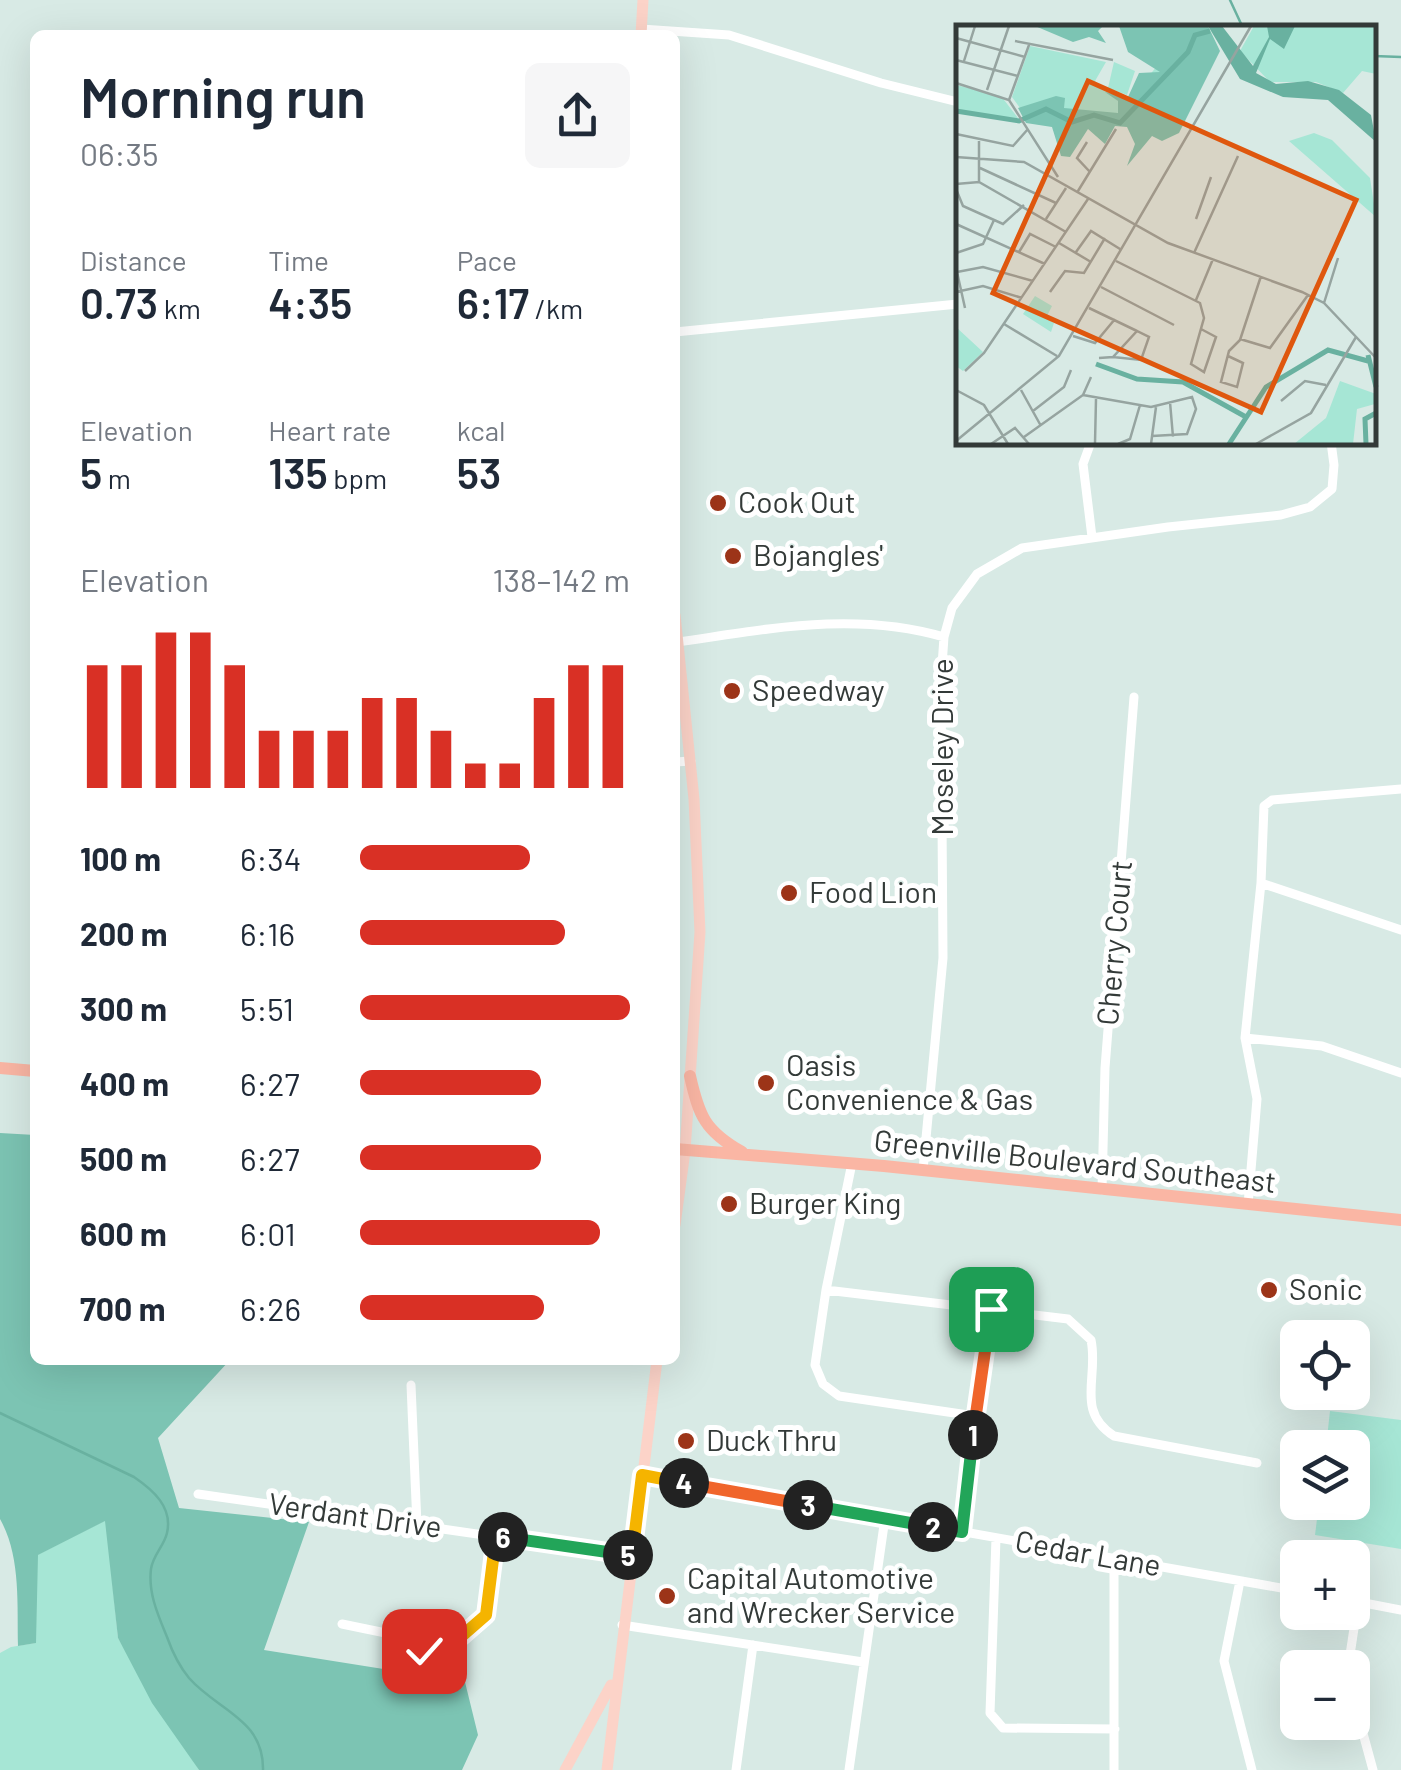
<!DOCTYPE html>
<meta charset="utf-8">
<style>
:root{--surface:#fff;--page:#f6f6f7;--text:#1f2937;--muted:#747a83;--accent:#d93025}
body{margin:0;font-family:Barlow,sans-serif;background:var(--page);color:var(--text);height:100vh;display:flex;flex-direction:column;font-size:38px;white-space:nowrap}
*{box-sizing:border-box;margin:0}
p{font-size:32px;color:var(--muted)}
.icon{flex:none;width:55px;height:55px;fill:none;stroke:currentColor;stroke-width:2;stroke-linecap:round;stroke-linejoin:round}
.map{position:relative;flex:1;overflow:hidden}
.details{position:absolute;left:30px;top:30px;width:650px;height:1335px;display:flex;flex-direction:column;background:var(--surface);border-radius:15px;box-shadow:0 10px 40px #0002}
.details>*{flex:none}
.controls{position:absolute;left:1280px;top:1320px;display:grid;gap:20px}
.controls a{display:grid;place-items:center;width:90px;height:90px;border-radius:15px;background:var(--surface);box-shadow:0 10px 40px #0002;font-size:50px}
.pin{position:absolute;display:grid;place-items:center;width:85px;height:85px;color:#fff;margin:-42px;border-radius:20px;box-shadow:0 5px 15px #0006}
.km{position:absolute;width:50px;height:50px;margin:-25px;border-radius:50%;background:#222;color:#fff;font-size:28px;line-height:50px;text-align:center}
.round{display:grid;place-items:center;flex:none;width:105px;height:105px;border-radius:15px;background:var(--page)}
.headline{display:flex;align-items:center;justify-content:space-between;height:170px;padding:0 50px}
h1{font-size:55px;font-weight:600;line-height:75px}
.stats{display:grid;grid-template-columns:repeat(3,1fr);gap:15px;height:170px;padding:10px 50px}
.stats div{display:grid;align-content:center}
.stats b{font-size:42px;font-weight:600}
.stats small{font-size:28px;font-weight:400}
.stats p{font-size:28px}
.chart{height:280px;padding:20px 50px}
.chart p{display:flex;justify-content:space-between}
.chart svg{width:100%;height:180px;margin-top:10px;stroke:var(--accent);stroke-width:6}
ul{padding:0 50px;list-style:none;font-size:32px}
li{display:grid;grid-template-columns:160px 120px 1fr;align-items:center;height:75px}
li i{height:25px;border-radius:12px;background:var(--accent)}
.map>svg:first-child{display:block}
.green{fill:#a6e6d5}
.forest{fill:#7cc4b3}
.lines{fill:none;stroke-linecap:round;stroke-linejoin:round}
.stream{stroke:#69b1a0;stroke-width:2.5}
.minor{stroke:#fff;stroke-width:9}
.major{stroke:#fcd3c8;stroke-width:11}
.highway{stroke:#fab6a4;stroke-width:12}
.split-1-casing{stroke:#fff;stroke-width:20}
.split-2-casing{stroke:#fff;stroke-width:20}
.split-3-casing{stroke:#fff;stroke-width:20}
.split-4-casing{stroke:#fff;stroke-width:20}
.split-5-casing{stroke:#fff;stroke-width:20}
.split-6-casing{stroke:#fff;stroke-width:20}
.split-7-casing{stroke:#fff;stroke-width:20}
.split-8-casing{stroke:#fff;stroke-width:20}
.split-1{stroke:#f0652b;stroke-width:12}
.split-2{stroke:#22a559;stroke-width:12}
.split-3{stroke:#22a559;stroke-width:12}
.split-4{stroke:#f0652b;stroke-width:12}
.split-5{stroke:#f5b400;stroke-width:12}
.split-6{stroke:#22a559;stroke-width:12}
.split-7{stroke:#f5b400;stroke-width:12}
.split-8{stroke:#f5b400;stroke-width:12}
.poi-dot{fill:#9c3418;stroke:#fff;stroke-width:4}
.labels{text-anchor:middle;stroke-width:10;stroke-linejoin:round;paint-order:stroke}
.poi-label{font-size:30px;fill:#333a38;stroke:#fff;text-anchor:start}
.street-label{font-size:30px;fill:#333a38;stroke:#fff}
.inset-river{fill:none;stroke:#69b1a0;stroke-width:5}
.inset-road{fill:none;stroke:#96a4a0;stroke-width:2.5}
.view{fill:#df570e;fill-opacity:0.15;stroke:#df570e;stroke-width:5}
.inset-edge{fill:none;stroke:#333a38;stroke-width:5}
</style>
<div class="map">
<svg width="1401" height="1770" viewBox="0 0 1401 1770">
<rect width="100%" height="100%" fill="#d8eae5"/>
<path class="green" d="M1330,1411l71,9v129l-86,-14 4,-32 33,-1v-54l-26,-1z
M106,1520l12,118 81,132h-199v-117l11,-6 24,-4 2,-88z"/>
<path class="forest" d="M0,1133l35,2v225h195l-72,78 21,70 130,14 -45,128 201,32 13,53 -16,35h-263l-47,-67 -34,-65 -13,-117 -67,34 -2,88 -18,3c-1,-42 3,-90 -18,-127z"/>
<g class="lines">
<path class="stream" d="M1230,0l13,28
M1374,56l27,1
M0,1413l134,64c19,13 39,30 33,56 -3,13 -14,22 -16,36 -3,24 7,46 16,68 5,14 12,29 22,41 29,33 75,41 74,92"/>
<path class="minor" d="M641,29l88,6 152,48 77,19
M675,332l283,-28
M1091,442l-8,22 9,73
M678,642c91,-13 176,-31 266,-5
M675,762l16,-1
M1401,789l-129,11 -8,6 -3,77 140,47
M1245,1038l77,8 79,27
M852,1163l-26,127 -11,75 8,19 16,12 136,20
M923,1170l20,-212 -2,-278 3,-43 8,-29 25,-34 45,-26 146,-21 113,-12 29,-8 22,-18 2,-24 -3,-23
M1102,1190l3,-122 29,-371
M1248,1205l9,-106 -12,-61 16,-155
M826,1290l242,29 23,21c8,37 -16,71 23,96l143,27
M411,1385l6,140
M642,1475l656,116
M198,1494l433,62
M962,1532l29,-223
M996,1538l-6,175 13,15 112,1
M1114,1559v211
M1240,1581l-16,80 28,109
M1354,1601l47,9
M342,1624l63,13 19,14 31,-9 30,-27 11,-79
M622,1625l241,37
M1348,1668l10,-66
M1352,1693l21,77
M736,1770l17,-125
M849,1770l36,-252"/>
<path class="major" d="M641,35l2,-35
M675,615l19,184 6,133 -15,219 -10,74
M565,1770l46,-85
M607,1770l50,-410"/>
<path class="highway" d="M0,1068l35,3
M690,1076c9,40 15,55 52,76
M675,1149l209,17 517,54"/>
</g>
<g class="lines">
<g class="split-1-casing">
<path id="split-1" d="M973,1435l18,-126"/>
</g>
<g class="split-2-casing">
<path id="split-2" d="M933,1527l29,5 11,-97"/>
</g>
<g class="split-3-casing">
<path id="split-3" d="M808,1505l125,22"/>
</g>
<g class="split-4-casing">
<path id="split-4" d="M684,1483l124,22"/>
</g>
<g class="split-5-casing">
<path id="split-5" d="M628,1555l4,1 10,-81 42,8"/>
</g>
<g class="split-6-casing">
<path id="split-6" d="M503,1537l125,18"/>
</g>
<g class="split-7-casing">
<path id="split-7" d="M455,1642l31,-27 10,-79 7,1"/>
</g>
<g class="split-8-casing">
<path id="split-8" d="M424,1651l31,-9"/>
</g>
<use href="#split-1" class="split-1"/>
<use href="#split-2" class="split-2"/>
<use href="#split-3" class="split-3"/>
<use href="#split-4" class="split-4"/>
<use href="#split-5" class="split-5"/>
<use href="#split-6" class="split-6"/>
<use href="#split-7" class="split-7"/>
<use href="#split-8" class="split-8"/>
</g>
<g class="poi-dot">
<circle cx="718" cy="503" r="10"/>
<circle cx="733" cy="556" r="10"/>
<circle cx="732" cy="691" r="10"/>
<circle cx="789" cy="893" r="10"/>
<circle cx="766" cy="1083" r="10"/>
<circle cx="729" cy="1204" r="10"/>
<circle cx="1269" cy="1290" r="10"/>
<circle cx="686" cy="1441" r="10"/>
<circle cx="667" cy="1596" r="10"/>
</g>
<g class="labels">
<g class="poi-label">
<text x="738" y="513">Cook Out</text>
<text x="753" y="566">Bojangles'</text>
<text x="752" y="701">Speedway</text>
<text x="809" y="903">Food Lion</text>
<text x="786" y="1076">Oasis<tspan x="786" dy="34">Convenience &amp; Gas</tspan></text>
<text x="749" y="1214">Burger King</text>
<text x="1289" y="1300">Sonic</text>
<text x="706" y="1451">Duck Thru</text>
<text x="687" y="1589">Capital Automotive<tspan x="687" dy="34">and Wrecker Service</tspan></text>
</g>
<g class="street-label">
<text transform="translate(943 747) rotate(-90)" y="10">Moseley Drive</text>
<text transform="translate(1115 943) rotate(-85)" y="10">Cherry Court</text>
<text transform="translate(1075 1162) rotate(6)" y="10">Greenville Boulevard Southeast</text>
<text transform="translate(355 1516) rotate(8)" y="10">Verdant Drive</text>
<text transform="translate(1088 1554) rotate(10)" y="10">Cedar Lane</text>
</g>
</g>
<g transform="translate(956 25)">
<rect width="420" height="420" fill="#d8eae5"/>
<path d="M223,1h29l-78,98 -110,-16 -8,-11 18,-51 76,16 -11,19 23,20 1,12 63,-78zM298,1h122v48l-14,-3 -19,22 -27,-11h-46l-30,-31zM158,37l21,9 -8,24 -19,-7zM0,60l45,11 20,26 -65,-13zM358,108l18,7 38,38 6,39 -87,-76zM79,271l17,10 -6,12 8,5 -3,9 -28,-18zM0,302l27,25 -20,19 -7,-5zM384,356l36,13 -1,10 -18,5 -4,35h-59l32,-26z" fill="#a6e6d5"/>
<path d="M79,1h68l-5,5 8,12 -17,-6 -16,5zM163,1h89l12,25 -41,82 -17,8 -10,-5 -25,30 8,-22 -8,-17 -12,-1 -10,18 -17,-15 -18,28 -9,-1 -9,-29 -26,-4 -8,-15 38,-12 9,2 -1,10 54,5v-12l-13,-9 23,5 11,-24 21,-1 -32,-20z" fill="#7cc4b3"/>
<path d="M252,1h14l31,40 16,-29 -2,-11h28l-11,23 -14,-10 -14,34 20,11 32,-3 31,9 32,25 5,27 -48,-42 -45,-3 -43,-18z" fill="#69b1a0"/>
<path class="inset-river" d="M0,86l63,10 27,-12 26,13 22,-7 26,8 68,-71 7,-17 15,-4M412,330l8,32M140,339l41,15 46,3 63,35M273,419l37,-57 62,-37 40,11M410,419l-1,-25 11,-6"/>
<path class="inset-road" d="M0,13l69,19M59,16l98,19M0,35l62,16M8,36l11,-35M0,58l53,17 49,77M31,65l22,-64M53,75l20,-55M0,109l57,12 15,-17M23,116v41M131,117l-10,16 13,14M0,132l68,5 144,81 134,49 22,11 52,55M24,143l76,35M0,159l23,-2 87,50M0,164l7,17 40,18 21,-19M122,166l38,-62M90,194l20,-31M240,194l15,-42M0,199l89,40M103,218l32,19M63,227l11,-18 26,13M120,227l15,-21 29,18M0,228l27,-9 11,-24M238,228l44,-97M160,236l84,42 4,15 -13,46 13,8 12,-35 -15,-8M1,247l26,-5 50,14M1,247l8,36M145,262l73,38M0,267l27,-6 39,12M94,267l15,-21 19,2 21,-35M240,275l17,-41M368,278l14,-45M133,283l48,23M48,299l53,32M117,311l22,7 20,-24M284,314l30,9 38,-53M272,331l15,7 -6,24 -16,-5 8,-31 11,-11 21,-64M143,333l14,-1 24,-26 12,6 -8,23 -28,-3M9,346l19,-18 104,-154M0,365l28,15 24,39M65,365l20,36M127,370l68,12 41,-10 4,12 -9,25 -35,2M325,376l24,-20 21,4M214,377l3,35M77,386l31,-24 7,-17M68,412l59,-42 8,-18M0,416l103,-85 192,-330M139,418l1,-44M35,419l24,-16 14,16M162,419l12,-5 10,-34M195,419l5,-37M300,419l55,-31 45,-76"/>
<path class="view" d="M132,56l268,119 -95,212 -268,-119z"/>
<rect width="420" height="420" class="inset-edge"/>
</g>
</svg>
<div class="controls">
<a><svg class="icon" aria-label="locate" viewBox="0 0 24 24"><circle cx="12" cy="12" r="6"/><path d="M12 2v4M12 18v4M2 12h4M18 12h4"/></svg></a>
<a><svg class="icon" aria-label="layers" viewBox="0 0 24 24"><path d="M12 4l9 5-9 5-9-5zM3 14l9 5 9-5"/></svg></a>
<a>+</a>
<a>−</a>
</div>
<div class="pin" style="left:991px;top:1309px;background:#1e9e55"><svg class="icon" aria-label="arrive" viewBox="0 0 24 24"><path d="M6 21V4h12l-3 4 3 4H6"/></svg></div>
<div class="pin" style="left:424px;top:1651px;background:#d93025"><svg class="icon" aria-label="check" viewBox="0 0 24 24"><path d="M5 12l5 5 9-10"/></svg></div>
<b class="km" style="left:973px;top:1435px">1</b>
<b class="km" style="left:933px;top:1527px">2</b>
<b class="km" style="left:808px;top:1505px">3</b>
<b class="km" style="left:684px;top:1483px">4</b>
<b class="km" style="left:628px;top:1555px">5</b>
<b class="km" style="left:503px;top:1537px">6</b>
<section class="details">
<div class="headline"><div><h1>Morning run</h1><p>06:35</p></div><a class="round"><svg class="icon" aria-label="share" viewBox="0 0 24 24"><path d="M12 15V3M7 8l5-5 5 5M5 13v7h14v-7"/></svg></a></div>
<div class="stats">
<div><p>Distance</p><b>0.73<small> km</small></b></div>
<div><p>Time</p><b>4:35</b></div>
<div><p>Pace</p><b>6:17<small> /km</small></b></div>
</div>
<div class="stats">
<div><p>Elevation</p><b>5<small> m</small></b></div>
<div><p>Heart rate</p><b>135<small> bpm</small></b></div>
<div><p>kcal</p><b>53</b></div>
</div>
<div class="chart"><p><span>Elevation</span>138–142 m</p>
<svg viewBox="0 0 160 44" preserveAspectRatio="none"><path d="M5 44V14M15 44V14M25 44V6M35 44V6M45 44V14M55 44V30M65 44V30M75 44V30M85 44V22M95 44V22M105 44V30M115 44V38M125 44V38M135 44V22M145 44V14M155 44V14"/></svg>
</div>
<ul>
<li><b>100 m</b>6:34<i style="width:63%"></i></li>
<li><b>200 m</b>6:16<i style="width:76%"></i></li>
<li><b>300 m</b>5:51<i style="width:100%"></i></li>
<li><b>400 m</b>6:27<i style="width:67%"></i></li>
<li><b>500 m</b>6:27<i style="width:67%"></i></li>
<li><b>600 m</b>6:01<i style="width:89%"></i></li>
<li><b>700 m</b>6:26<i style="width:68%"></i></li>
</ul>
</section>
</div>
